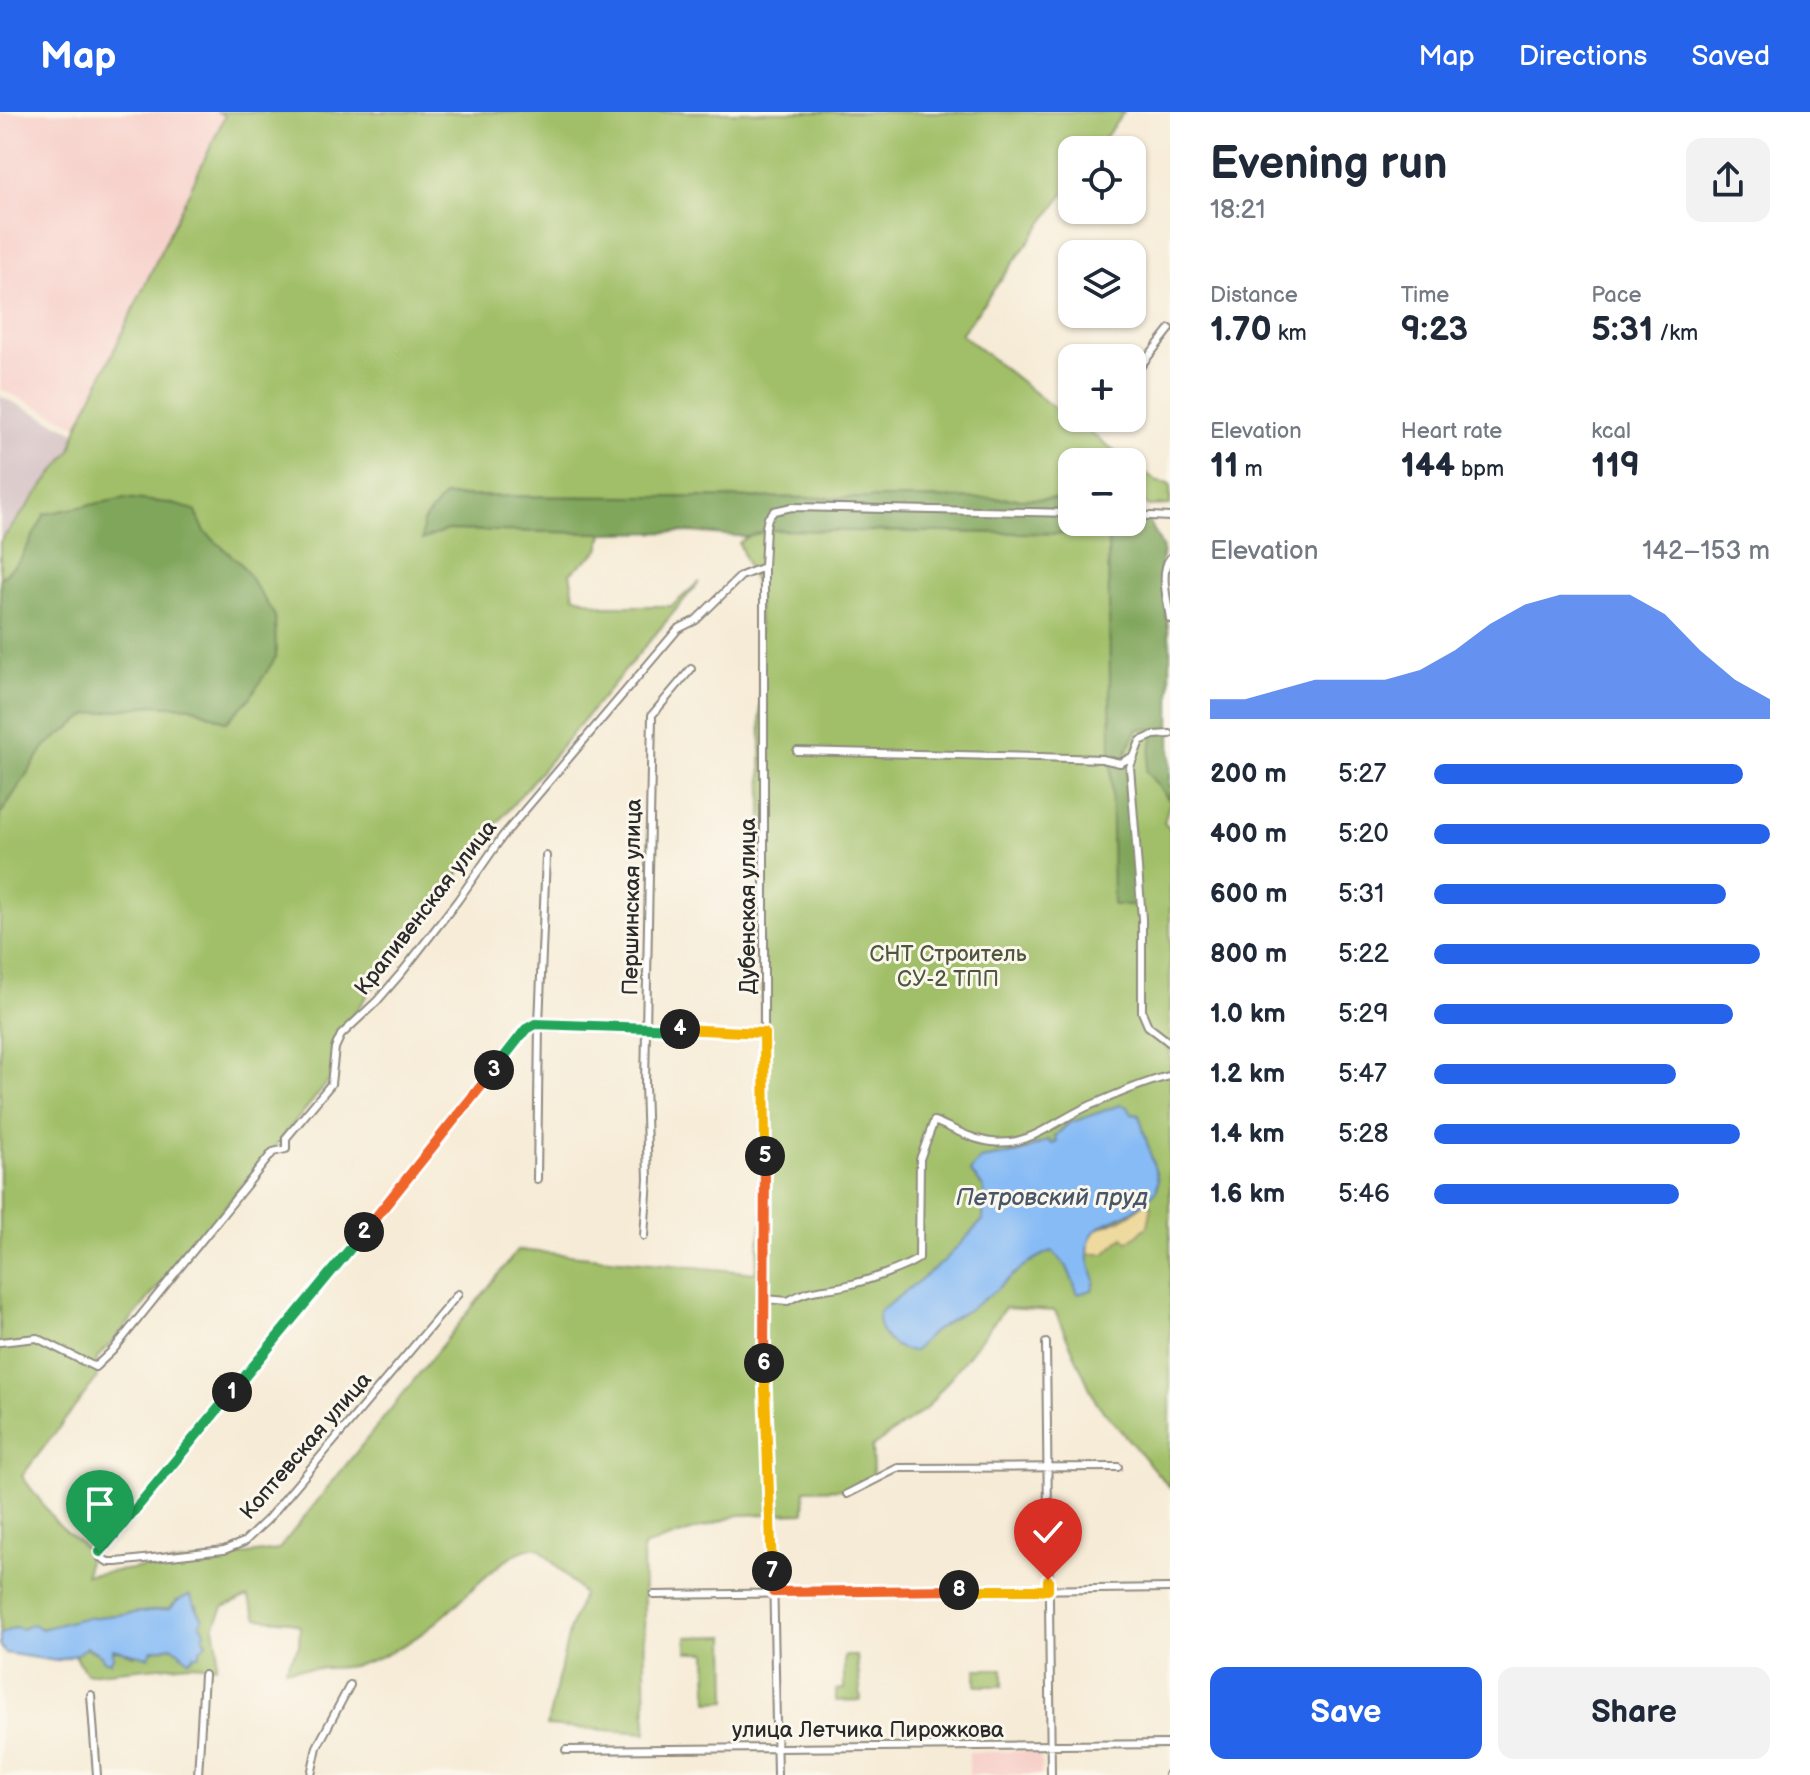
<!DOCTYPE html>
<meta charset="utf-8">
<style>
:root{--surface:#fff;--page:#f2f2f3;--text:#1f2937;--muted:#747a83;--accent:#2563eb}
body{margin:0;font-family:"Balsamiq Sans",sans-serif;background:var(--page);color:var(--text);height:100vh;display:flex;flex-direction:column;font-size:30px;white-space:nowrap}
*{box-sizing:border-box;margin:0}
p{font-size:26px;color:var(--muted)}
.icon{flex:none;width:44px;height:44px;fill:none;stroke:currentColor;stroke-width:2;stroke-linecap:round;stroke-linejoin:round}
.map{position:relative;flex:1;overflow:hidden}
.sheet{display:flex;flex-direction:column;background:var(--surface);width:640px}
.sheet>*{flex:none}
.fabs{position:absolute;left:1058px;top:24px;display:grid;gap:16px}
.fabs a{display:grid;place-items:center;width:88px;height:88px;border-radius:16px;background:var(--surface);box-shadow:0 2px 6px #0004;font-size:40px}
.pin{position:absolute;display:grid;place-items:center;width:68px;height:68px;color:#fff;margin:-82px -34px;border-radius:50% 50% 50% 0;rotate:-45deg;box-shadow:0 0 8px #0007}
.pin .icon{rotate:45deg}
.km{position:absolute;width:40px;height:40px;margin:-20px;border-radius:50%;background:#222;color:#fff;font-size:22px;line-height:40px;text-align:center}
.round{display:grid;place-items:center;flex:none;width:84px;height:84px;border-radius:16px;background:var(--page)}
.headline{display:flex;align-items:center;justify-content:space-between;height:136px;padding:0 40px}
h1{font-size:44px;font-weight:600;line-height:60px}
.stats{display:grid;grid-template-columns:repeat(3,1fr);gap:12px;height:136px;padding:8px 40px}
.stats div{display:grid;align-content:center}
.stats b{font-size:34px;font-weight:600}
.stats small{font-size:22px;font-weight:400}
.stats p{font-size:22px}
.chart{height:224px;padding:16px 40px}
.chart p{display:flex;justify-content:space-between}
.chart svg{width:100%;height:144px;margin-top:8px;fill:var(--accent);opacity:.7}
.action{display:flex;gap:16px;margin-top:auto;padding:16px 40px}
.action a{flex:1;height:92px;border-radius:16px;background:var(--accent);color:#fff;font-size:32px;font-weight:600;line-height:92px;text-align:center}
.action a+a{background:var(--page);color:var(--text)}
ul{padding:0 40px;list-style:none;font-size:26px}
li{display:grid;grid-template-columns:128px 96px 1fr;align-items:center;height:60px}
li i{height:20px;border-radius:10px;background:var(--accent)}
header{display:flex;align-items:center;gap:48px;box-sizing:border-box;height:112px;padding:0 40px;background:var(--accent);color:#fff}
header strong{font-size:38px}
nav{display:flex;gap:44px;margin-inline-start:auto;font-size:28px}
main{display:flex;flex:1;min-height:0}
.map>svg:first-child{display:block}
.built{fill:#f7d0ca}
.industrial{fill:#d2bec2}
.green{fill:#a1bf67;stroke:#667549;stroke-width:2}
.forest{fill:#80a65c;stroke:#566844;stroke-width:2}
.sand{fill:#eeda9e;stroke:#8c8264;stroke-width:2}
.water{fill:#87bbf5;stroke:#597390;stroke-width:2}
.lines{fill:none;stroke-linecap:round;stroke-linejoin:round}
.minor-casing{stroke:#908b80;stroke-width:10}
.minor{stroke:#fff;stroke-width:6}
.split-1-casing{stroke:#fff;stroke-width:16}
.split-2-casing{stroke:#fff;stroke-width:16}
.split-3-casing{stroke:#fff;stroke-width:16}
.split-4-casing{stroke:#fff;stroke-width:16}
.split-5-casing{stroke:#fff;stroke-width:16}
.split-6-casing{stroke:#fff;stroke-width:16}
.split-7-casing{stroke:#fff;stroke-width:16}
.split-8-casing{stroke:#fff;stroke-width:16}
.split-9-casing{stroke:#fff;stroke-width:16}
.split-1{stroke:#22a559;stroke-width:10}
.split-2{stroke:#22a559;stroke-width:10}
.split-3{stroke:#f0652b;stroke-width:10}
.split-4{stroke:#22a559;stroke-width:10}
.split-5{stroke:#f5b400;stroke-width:10}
.split-6{stroke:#f0652b;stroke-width:10}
.split-7{stroke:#f5b400;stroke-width:10}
.split-8{stroke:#f0652b;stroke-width:10}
.split-9{stroke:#f5b400;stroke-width:10}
.labels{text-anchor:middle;stroke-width:6;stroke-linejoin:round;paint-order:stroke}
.street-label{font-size:22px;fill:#2b2b2b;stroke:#fbf7ec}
.park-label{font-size:22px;fill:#4e573d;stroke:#fbf7ec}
.water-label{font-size:24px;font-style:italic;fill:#475668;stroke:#fbf7ec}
</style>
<header>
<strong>Map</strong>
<nav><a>Map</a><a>Directions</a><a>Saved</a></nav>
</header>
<main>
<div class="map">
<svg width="1170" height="1663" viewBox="0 0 1170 1663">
<rect width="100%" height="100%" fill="#fbf7ec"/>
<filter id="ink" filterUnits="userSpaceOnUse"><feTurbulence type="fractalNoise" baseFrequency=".0125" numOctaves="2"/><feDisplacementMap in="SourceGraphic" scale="16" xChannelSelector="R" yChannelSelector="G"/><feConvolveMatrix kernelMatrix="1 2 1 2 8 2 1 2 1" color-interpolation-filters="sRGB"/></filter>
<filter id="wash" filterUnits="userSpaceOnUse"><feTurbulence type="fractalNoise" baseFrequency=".006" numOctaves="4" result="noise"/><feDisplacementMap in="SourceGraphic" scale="32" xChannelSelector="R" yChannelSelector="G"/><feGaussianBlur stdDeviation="1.8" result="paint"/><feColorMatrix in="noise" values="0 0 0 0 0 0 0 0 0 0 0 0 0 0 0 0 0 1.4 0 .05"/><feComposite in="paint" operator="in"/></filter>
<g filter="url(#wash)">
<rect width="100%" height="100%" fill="#f6ebd6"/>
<path class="built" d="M0,0h218l8,4 -148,310 -78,-37z
M1041,1639v24h-72v-23z"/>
<path class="industrial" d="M0,284l77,37 -7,17 -70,92z"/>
<path class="green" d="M218,0h906l-28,38h-24v33l-111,151 84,67 86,61h-59v37l-628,-3 -21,26 24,8 156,3 -4,17 -29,23 4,23 30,10h68l27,-24 -210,251 -155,207 -2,34 -3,7 -218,263 -14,14v20l-75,98 34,46 33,29 -3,24 192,-25 240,-300 237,23 8,-61 -2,-209 1,-212 -4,-199 -19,-49 8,-6 22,-7 339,4 6,371h22l-10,-154 12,-22h17l-8,42 23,30 -6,22 6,6v659l-74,-86 -41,-91 -50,-3 -78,100 -55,39 1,30 -24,12 -44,1 -1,23 -65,2 -96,32 3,186 -99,-7 23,-98 13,-34 -43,-45c-22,-10 -76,49 -93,64 -23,21 -53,40 -83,50 -21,7 -56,5 -79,6l14,-24 1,-19 -12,-5 -31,-3 -9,-21 -25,10 -9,20 4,22 -2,17 -26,-2 -104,10 -11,-19 9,-8 17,8 18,-6 14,6 39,-9 19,13 16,-18 -4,-3 -6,-32 -5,-3 -1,-6 -14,4 -8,8 -90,10 -21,7 -58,8v-819l45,-69 44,-32 63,-9 39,2 36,15 15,-156 -37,-34 -159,-18 -26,47 -20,18v-37l71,-92 7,-24 147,-310z
M1132,351l26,19 12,2v21l-22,1 -11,-11 -5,1z
M726,1524l1,65 -19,1 -1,-50h-20v-15z
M844,1544h13l4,44 -25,1v-11l8,-1z
M976,1557h27v17h-27z"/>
<path class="forest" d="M444,384l628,3v23h60v-13l17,11 14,29 -2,22 9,74v156l-24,-30 9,-42h-17l-12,22 10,154h-23l-5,-371 -339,-4 -22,7 -57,-5 -87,1 -156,-3 -25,10 1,-18z
M125,386l44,5 26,7 10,22 37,33 33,51 1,41 -26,41 -23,24 -36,-15 -39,-2 -63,9 -44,32 -45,69v-236l20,-19 25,-46z"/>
<path class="sand" d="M1145,1091l7,3 -4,20 -20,16 -5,-5 -18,17h-17c-1,-28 14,-26 34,-35 9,-4 15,-10 23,-16z"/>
<path class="water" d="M1120,993l8,2 4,7 7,1 19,65 -1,9c-30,44 -89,19 -62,92l-3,9 -14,4 -11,-27 -15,-16c-27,9 -49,35 -72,51 -23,16 -48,25 -65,49 -21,1 -40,-18 -36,-39l65,-51 39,-41 1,-32 -14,-16 10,-13 39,-6 30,-13 3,4 5,-2 -2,-6 14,-13z
M189,1483l14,24 -3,4 5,8 -2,7 4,6 -7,5v6h-6l-5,5 -17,-14 -20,4 -4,7 -35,-8v8l-3,5 -7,-2 -2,-5 -14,-8 -12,8 -19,6 -51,-8 -5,-8v-11l16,-7 6,2 10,-5 10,5 37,-10 91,-10 7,-8z"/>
</g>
<g filter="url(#ink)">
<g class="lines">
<g class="minor-casing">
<path id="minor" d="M1132,265l38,-48
M1132,403l38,2
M1170,446c-11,15 -2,43 0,61
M1170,622l-16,1 -14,6 -10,26 12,152v93l6,14 22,17
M797,639l241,6 64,2 18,4 12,-6
M537,1067l2,-155 7,-168
M644,1124l4,-57 -3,-95 7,-369 39,-46
M458,1182l-191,226 -23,22 -20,8 -107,12h-9l-8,-5 1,-6 12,-16 260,-314 156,-194 10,-3 225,9
M765,1187l23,2c25,-14 35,-10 60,-16 18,-4 57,-17 71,-27l1,-99 14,-38c18,7 38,19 58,21 38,5 64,-22 97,-36 24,-10 56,-25 81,-30
M0,1230l37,-4 58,29 18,-17 160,-198 13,-3v-11l45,-54 4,-36 6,-13 36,-34 26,-30 55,-71 44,-63 176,-208 18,-9 45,-44 23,-9
M1046,1231l5,432
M847,1382l51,-26 220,-1
M654,1483l516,-7
M91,1583l6,80
M566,1638l604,-6
M198,1663l6,-100
M311,1663l6,-28 33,-62
M777,1663l-5,-258 -8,-175v-775l2,-40 2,-9 6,-7 18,-4 280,6
M1168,1663l2,-3"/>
</g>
<use href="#minor" class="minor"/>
</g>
</g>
<g class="lines" filter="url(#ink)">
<g class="split-1-casing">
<path id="split-1" d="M100,1440l132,-160"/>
</g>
<g class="split-2-casing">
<path id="split-2" d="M232,1280l132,-160"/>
</g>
<g class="split-3-casing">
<path id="split-3" d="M364,1120l130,-162"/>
</g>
<g class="split-4-casing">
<path id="split-4" d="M494,958l32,-41 9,-5 145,5"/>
</g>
<g class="split-5-casing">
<path id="split-5" d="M680,917l84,4 1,123"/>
</g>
<g class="split-6-casing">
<path id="split-6" d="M764,1251l1,-207"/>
</g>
<g class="split-7-casing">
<path id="split-7" d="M764,1251l8,208"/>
</g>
<g class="split-8-casing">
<path id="split-8" d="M772,1459l1,21 186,-2"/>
</g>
<g class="split-9-casing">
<path id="split-9" d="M959,1478h89v-10"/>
</g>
<use href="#split-1" class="split-1"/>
<use href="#split-2" class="split-2"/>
<use href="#split-3" class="split-3"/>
<use href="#split-4" class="split-4"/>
<use href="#split-5" class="split-5"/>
<use href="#split-6" class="split-6"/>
<use href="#split-7" class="split-7"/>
<use href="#split-8" class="split-8"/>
<use href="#split-9" class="split-9"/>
</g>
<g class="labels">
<g class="street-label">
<text transform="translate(631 785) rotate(-89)" y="8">Першинская улица</text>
<text transform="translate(747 794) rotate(-90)" y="8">Дубенская улица</text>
<text transform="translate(425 795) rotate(-52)" y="8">Крапивенская улица</text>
<text transform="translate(305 1333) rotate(-49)" y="8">Коптевская улица</text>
<text x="868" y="1625">улица Летчика Пирожкова</text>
</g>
<g class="park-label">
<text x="948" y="849">СНТ Строитель<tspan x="948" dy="25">СУ-2 ТПП</tspan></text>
</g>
<g class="water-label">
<text x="1052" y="1093">Петровский пруд</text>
</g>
</g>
</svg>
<div class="fabs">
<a><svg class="icon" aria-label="locate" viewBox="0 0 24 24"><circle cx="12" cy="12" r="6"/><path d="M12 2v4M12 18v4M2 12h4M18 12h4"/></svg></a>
<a><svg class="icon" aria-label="layers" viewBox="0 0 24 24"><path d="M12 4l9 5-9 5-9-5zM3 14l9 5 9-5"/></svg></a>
<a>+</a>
<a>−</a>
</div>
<div class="pin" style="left:100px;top:1440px;background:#1e9e55"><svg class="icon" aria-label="arrive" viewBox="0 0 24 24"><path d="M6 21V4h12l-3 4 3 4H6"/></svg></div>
<div class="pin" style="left:1048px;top:1468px;background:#d93025"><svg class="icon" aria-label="check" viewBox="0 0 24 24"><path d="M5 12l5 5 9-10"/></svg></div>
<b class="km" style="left:232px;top:1280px">1</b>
<b class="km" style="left:364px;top:1120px">2</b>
<b class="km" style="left:494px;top:958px">3</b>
<b class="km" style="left:680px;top:917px">4</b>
<b class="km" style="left:765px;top:1044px">5</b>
<b class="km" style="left:764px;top:1251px">6</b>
<b class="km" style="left:772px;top:1459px">7</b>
<b class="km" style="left:959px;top:1478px">8</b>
</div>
<section class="sheet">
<div class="headline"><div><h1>Evening run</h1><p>18:21</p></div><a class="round"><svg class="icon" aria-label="share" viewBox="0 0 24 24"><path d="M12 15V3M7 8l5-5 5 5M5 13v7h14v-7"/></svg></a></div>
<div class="stats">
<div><p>Distance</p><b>1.70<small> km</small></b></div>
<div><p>Time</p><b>9:23</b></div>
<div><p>Pace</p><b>5:31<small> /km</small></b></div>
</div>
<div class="stats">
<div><p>Elevation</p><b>11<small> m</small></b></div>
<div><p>Heart rate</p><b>144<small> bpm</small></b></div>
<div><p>kcal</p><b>119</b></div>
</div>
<div class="chart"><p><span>Elevation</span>142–153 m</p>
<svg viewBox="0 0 160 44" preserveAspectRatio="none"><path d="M0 44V38L10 38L20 35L30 32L40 32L50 32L60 29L70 23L80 15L90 9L100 6L110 6L120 6L130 12L140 23L150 32L160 38V44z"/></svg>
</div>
<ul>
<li><b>200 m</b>5:27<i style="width:92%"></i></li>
<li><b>400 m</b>5:20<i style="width:100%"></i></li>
<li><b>600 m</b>5:31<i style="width:87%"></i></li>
<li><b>800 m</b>5:22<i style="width:97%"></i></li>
<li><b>1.0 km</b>5:29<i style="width:89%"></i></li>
<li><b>1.2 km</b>5:47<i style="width:72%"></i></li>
<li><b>1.4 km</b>5:28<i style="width:91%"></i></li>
<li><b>1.6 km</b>5:46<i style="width:73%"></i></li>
</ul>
<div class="action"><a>Save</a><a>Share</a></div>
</section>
</main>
